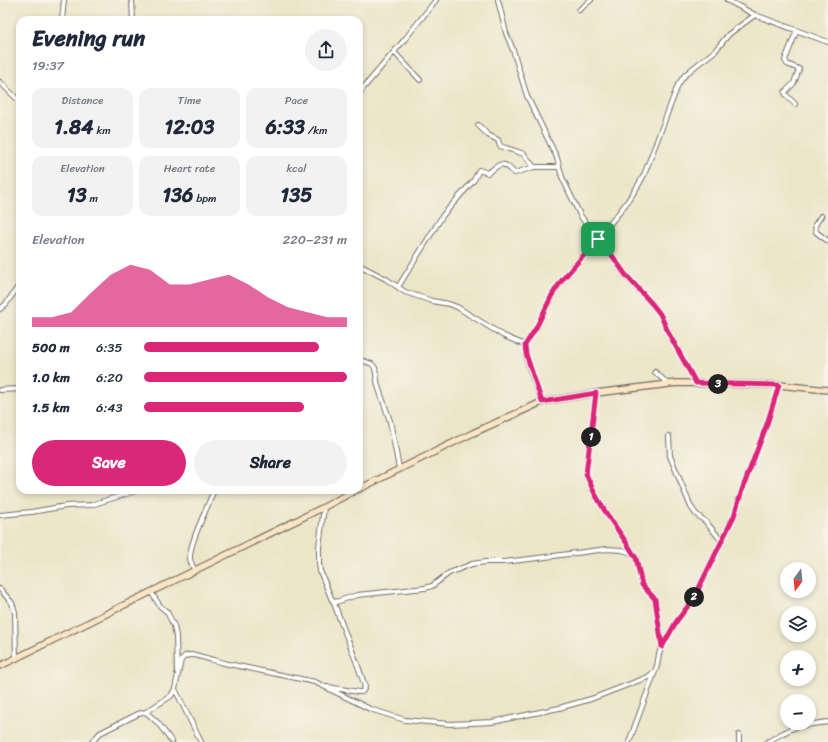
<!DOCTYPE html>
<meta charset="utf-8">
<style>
:root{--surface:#fff;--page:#f2f2f3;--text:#1f2937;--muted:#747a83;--accent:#db2777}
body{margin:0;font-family:Sriracha,sans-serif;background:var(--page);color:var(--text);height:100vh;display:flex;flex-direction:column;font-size:15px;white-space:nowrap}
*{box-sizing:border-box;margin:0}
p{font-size:13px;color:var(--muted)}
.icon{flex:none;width:22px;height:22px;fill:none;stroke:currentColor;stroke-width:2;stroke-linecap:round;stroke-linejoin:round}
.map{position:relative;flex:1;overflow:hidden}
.side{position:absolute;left:16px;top:16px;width:347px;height:478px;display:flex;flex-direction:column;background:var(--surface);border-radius:12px;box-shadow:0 2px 6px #0003}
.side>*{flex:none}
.needle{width:26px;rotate:195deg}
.controls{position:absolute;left:780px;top:562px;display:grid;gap:8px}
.controls a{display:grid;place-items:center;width:36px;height:36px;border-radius:50%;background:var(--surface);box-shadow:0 2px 6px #0003;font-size:20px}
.pin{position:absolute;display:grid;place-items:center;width:34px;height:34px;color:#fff;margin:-17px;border-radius:8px;box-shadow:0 2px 6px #0006}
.km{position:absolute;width:20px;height:20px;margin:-10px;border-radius:50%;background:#222;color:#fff;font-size:11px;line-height:20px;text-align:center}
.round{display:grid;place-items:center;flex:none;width:42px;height:42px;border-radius:21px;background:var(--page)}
.head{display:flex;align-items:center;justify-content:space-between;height:68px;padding:0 16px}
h1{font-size:22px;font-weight:800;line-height:30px}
.metrics{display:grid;grid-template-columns:repeat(3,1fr);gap:6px;height:68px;padding:4px 16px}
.metrics div{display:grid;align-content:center;border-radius:10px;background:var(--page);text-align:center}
.metrics b{font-size:20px;font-weight:800}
.metrics small{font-size:11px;font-weight:400}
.metrics p{font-size:11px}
.chart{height:112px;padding:8px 16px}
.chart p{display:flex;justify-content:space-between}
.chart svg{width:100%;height:72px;margin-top:4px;fill:var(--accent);opacity:.7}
.primary-button{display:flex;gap:8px;margin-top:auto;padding:8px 16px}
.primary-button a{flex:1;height:46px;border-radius:24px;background:var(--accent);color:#fff;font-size:16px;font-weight:800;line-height:46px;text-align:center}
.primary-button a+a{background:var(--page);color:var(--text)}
ul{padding:0 16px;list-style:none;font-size:13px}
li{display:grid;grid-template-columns:64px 48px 1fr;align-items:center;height:30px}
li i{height:10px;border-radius:5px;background:var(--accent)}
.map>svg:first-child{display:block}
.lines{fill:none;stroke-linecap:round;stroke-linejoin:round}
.street-casing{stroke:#6f6c62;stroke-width:6}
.secondary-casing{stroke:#6f6c62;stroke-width:8}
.street{stroke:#fff;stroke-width:4}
.secondary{stroke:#fce5c4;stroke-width:5.5}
.route-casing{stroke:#fff;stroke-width:8}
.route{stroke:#db2777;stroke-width:5}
</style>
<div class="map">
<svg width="828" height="742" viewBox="0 0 828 742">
<rect width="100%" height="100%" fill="#f7f3e8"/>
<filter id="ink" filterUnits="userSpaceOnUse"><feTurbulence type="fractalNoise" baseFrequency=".025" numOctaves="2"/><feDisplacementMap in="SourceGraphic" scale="8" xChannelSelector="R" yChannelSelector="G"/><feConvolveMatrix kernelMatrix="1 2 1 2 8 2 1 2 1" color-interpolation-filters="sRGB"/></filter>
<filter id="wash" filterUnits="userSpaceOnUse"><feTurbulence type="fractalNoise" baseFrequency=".012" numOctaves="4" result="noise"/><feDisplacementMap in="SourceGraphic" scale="16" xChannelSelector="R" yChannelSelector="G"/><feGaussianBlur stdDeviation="0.9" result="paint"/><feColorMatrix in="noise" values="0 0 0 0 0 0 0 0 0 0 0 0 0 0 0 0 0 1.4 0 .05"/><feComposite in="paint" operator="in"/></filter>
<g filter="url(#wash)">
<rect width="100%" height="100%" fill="#ece6c9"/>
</g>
<g filter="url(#ink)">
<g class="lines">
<g class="street-casing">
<path id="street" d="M132,0l1,20
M498,0l8,33 7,17 14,46 30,62 5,19 18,38 7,10 22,26 16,24 28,30 7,9 9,20 27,49
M727,0l28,15 73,27
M579,10l12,-10
M62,20l2,-20
M394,52l26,28
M0,82l20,20
M359,93l46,-54 31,-39
M795,104l-9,-9 -1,-3 9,-9 5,-14 -12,-5 -2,-4 12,-30
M478,125l10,10 10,5 2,6 24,8 10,13
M821,216l-6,9 1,7 12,9
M359,265l27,14 19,13 27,9 17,3 8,3 47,29 21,9
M398,287l45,-72 31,-35 5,-10 9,3c7,-4 12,-13 20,-6 3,2 4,5 7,6l19,-6h25
M0,309l6,-5 14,-20
M364,361l8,3 3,4 3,18 12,35 9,47
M655,372l13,12
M0,390l20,-1
M596,393l-10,81 8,18 12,21 20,29 10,16 6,27 13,14 7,47
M542,402c-5,-13 -18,-43 -17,-55 0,-6 8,-13 11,-18 8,-17 14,-33 26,-48 27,-36 61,-66 82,-106l34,-90 6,-9 9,-8 22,-17 14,-17 26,-19
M669,436l1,20 21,51 5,7 10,8 15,18
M324,507l-5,40v17l1,7 12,29 4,2 21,-7 68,-7 7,-2 17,-13 23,-9 13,-2h18l27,-3 77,-10 15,1 10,3
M0,515l31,-3 35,-6 25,-1 48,-15
M195,571c-2,-4 -4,-7 -5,-12 -1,-16 18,-52 24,-69
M0,589l12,14 3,9 1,47
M151,592l9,14 7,6 7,14 2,10 1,36
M328,687l31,5h3l3,-5c-9,-30 -22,-57 -32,-87
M175,689l26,53
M146,712l12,11 14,19
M92,742l8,-9 38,-19 8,-2 25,-16 4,-7 6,-29 4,-4 5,-1h5l29,8 91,19 55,27 35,11 45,4 42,-2 67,-14 32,-9 57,-22 7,-6
M629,742l28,-76 2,-12 5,-13 12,-19 18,-25 40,-81 8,-26 25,-66 12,-39
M739,742v-7
M767,742l16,-9 15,-7 30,-4"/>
</g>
<g class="secondary-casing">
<path id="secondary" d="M359,489l114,-56 69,-31 54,-9 81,-10 102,2 49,5
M0,666l324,-159 32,-17"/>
</g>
<use href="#street" class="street"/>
<use href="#secondary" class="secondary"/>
</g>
</g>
<g class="lines" filter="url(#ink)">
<g class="route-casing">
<path id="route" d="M598,239l11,12 16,23 28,31 7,9 9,20 27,49 83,2 -12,39 -25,66 -8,26 -40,82 -18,24 -14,25 -7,-48 -13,-14 -6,-27 -10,-16 -20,-29 -12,-21 -8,-18 10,-81 -54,9 -16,-48 -1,-9 11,-17 16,-33 10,-15z"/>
</g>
<use href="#route" class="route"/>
</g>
</svg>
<div class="controls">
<a><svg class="needle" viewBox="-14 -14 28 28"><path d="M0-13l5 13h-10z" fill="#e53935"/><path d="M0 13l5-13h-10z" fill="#747a83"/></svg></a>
<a><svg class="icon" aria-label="layers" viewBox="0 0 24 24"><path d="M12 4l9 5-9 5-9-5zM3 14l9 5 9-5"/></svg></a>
<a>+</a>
<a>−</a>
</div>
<div class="pin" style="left:598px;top:239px;background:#1e9e55"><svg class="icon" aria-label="arrive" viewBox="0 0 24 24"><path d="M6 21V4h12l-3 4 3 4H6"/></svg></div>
<b class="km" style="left:591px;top:437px">1</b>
<b class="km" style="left:694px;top:597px">2</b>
<b class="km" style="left:718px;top:384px">3</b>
<section class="side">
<div class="head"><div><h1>Evening run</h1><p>19:37</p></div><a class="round"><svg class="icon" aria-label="share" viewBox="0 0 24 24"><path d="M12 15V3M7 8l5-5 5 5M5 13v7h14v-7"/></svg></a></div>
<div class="metrics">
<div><p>Distance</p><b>1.84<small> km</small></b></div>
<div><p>Time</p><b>12:03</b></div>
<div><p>Pace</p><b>6:33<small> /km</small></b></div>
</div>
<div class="metrics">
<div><p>Elevation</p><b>13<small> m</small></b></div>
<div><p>Heart rate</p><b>136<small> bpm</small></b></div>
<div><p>kcal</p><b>135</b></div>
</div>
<div class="chart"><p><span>Elevation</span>220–231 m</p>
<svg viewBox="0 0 160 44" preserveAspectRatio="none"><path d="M0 44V38L10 38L20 35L30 23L40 12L50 6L60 9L70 18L80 18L90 15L100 12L110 18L120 26L130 32L140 35L150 38L160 38V44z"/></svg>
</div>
<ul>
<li><b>500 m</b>6:35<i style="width:86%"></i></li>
<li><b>1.0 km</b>6:20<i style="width:100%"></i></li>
<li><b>1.5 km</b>6:43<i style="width:79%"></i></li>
</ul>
<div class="primary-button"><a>Save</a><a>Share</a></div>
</section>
</div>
